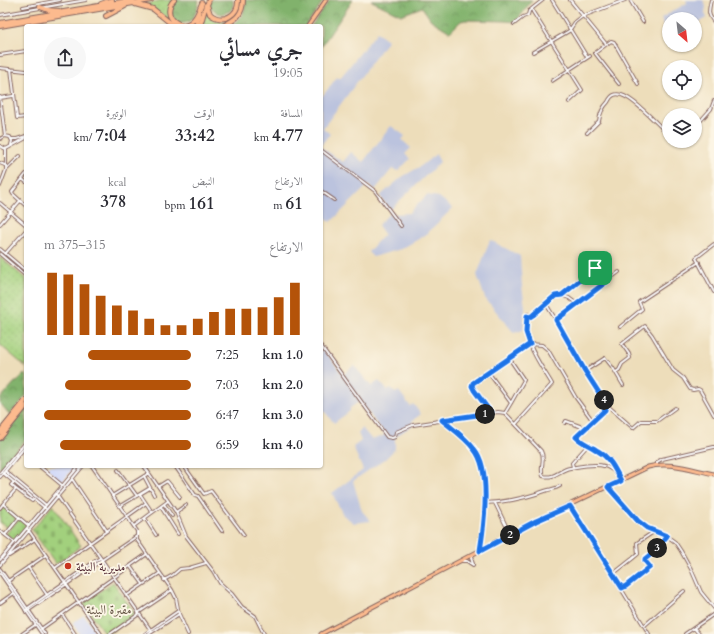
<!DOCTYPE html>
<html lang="ar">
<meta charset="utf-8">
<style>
:root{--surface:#fff;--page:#f7f7f7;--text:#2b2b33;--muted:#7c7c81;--accent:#b45309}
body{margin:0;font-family:Cardo,Amiri,serif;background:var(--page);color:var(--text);direction:rtl;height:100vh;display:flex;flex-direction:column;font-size:15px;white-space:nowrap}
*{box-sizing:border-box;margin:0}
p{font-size:13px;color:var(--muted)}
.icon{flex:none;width:22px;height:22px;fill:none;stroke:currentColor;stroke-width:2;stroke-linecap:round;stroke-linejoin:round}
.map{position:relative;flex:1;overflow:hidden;direction:ltr}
.side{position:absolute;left:24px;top:24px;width:299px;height:444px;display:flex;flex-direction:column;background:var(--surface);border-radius:4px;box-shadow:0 1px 3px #0004;direction:rtl}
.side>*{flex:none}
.needle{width:26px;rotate:152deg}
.fabs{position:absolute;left:662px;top:12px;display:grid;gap:8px}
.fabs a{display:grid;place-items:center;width:40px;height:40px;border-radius:50%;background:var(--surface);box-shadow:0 1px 3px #0004;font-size:20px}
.pin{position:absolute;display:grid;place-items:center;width:34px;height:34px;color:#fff;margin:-17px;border-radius:8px;box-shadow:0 2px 6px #0006}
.km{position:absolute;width:20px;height:20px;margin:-10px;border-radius:50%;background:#222;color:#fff;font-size:11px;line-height:20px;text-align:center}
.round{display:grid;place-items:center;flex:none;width:42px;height:42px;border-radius:21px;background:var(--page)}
.head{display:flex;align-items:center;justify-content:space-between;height:68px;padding:0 20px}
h1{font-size:22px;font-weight:600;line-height:30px}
.figures{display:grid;grid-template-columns:repeat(3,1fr);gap:6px;height:68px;padding:4px 20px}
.figures div{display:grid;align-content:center}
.figures b{font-size:17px;font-weight:600}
.figures small{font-size:11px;font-weight:400}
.figures p{font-size:11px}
.chart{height:112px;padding:8px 20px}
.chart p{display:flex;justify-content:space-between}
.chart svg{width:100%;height:72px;margin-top:4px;stroke:var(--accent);stroke-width:6}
ul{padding:0 20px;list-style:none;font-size:13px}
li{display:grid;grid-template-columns:64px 48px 1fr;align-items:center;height:30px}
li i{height:10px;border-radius:5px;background:var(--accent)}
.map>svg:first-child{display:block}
.built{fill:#d1d9f9}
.industrial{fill:#bbc3de}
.grass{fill:url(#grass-dots);stroke:#767854}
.forest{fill:url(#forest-crowns);stroke:#66684c}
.cemetery{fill:url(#cemetery-stones);stroke:#767854}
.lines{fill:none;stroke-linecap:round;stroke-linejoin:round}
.minor-casing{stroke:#83625d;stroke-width:4}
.major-casing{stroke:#83625d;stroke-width:5}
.highway-casing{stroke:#83625d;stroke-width:6}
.minor{stroke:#fff;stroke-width:2}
.major{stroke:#fcba8e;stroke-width:3}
.highway{stroke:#fcba8e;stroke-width:4}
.route-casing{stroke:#fff;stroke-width:8}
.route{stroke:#1a73e8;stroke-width:5}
.poi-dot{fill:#c8321e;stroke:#fcf5e5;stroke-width:1.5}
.labels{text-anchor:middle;stroke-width:3.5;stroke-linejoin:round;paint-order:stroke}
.poi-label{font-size:13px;fill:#4a1f2b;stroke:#fcf5e5;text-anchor:start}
.park-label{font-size:13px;fill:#645444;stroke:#fcf5e5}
</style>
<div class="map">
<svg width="714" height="634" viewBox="0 0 714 634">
<defs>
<pattern id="grass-dots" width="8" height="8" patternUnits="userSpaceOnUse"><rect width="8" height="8" fill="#a2d07d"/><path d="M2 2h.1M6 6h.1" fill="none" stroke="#8db26c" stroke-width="1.8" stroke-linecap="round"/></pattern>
<pattern id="forest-crowns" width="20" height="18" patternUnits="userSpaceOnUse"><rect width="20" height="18" fill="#81b26c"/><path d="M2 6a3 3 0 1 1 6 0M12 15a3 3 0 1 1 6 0" fill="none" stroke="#6c9059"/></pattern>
<pattern id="cemetery-stones" width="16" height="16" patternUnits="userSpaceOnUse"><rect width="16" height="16" fill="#a2d07d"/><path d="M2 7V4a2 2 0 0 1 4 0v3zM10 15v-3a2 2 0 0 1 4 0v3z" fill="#8db26c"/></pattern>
</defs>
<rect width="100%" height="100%" fill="#fcf5e5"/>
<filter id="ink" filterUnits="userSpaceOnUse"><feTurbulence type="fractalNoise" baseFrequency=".025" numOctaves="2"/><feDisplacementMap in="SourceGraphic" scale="8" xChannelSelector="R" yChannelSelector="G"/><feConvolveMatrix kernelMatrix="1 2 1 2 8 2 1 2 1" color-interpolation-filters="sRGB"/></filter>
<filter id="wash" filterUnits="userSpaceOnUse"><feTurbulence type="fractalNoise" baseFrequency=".012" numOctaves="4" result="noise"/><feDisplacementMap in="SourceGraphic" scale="16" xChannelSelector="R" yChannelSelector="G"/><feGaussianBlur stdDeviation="0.9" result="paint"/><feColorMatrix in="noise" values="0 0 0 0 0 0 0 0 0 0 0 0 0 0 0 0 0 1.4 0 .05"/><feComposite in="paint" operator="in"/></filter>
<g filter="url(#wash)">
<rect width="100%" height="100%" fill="#edddba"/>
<path class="built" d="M49,466h25l1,1 -13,15 -15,-13z
M84,615l13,19h-17l-8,-11z"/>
<path class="industrial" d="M686,0h17l3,6 -1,7 2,5 -12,7v-6h-4l-2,-5 -8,5h-12v7l-5,4 -3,-12 26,-15z
M377,32l11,8 -65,88 7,6 -9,11v-47l16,-21 3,1z
M391,126l14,10 -3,4 9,8 -6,6 5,5 -12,12 -6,-2 -17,21 -7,-5 -37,37 -10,-8v-67l22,15 8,-10 12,10z
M436,154l4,8 -50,48 -10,-14 22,-19 19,-11z
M427,195l12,2 14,11 -29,28 -23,13 -28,8 -5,-5 16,-18 -6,-9 14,-14 2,3 15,-1z
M490,240l30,16 2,30 3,21 -2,23 -9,3 -29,-35 -8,-23z
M321,346l22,29 11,-10 17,21 8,-5 8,9 4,-2 4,5 4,-2 11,15 3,-2 8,10 -9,7 1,4 -18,12v12l-10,10 -32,22 9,30 9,10 -17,2 -11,-8 -11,-22 31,-23 -10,-23 8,-6 -3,-8 4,-5 10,12 13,-5 -25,-34 -10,7v3l-16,12 -13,-16v-40l1,-1 -1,-2z"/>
<path class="grass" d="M162,0h11l8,26h-5l-14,-12 -17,-9z
M240,0h2l-2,13 -9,8 -12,5h-17l4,-15c11,18 36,8 34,-11z
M0,257l26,22v88l-26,-22z
M4,506l13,12 -9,11 -8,-7v-11z
M19,519l9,7 -13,15 -9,-7z"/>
<path class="forest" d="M176,0h23c-3,14 -5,25 -22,23 -6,-8 -9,-15 -1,-23z
M211,0h22v7l-3,4 -8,3c-6,0 -8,-5 -13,-8z
M245,0h79l-18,26h-77c11,-5 17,-13 16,-26z
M330,0h23l-32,47v-21h-10z
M371,0h161l-16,22 -12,-1 -39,-1 -4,1 -11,11 -19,-12 -9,-13 -21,8 -29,-14z
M24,374l2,2v20l-16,19 -10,-12v-4l15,-17h2z
M26,408v31l-26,31v-31z"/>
<path class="cemetery" d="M53,505l28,41 -25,18 -24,-34z
M113,582l23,33 -28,19h-3l-22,-31z"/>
</g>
<g filter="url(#ink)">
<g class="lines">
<g class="minor-casing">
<path id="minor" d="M552,0l35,57
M570,0l36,44
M630,0l13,22
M711,0c-2,10 -4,14 3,22
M23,7l37,-7
M532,9l1,3 49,78 -13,12
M0,15l86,-15
M514,24l9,-7 5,-2 1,-4 14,-11
M533,52l36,-21 6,-9 8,-6 42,-16
M0,55l26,-4
M0,68l26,3
M11,69l6,49 9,-1
M552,81l38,-25
M619,84l-24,-31 16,-12 3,1 24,42
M0,97l5,39
M0,98l13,-2
M695,127l16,-18 3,-8
M587,133l12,-12c1,-8 3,-13 9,-19 1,-2 3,-6 6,-7 12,-6 40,26 49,34l6,3
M0,139l5,-3 5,1 2,4 -1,4
M12,139h5l9,-3
M0,146l6,3 20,-11
M321,150l54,41 26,35
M0,163l7,3
M6,170l14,-14
M26,174l-14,18 1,2 13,12
M22,179l4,3
M0,186l6,-16v-21
M321,191l13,9
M0,203l26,22
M0,224l20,-23
M714,244l-18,14 18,34
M0,249l26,22
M0,254l26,22
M5,254l21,-24
M595,268l11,14
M619,272l-63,48 29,51 20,30 1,5 3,1 24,21 8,-7h16l18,-13
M561,295l8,3 8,6
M546,304l10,16
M527,316l3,1 25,-21 6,-1 46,-36
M620,327l22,-18 -3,-7 60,-40
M321,346l66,91 5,1 3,-1 1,-5 17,-7 85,-13 7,1 36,38c5,8 -2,17 2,25 12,3 16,-6 27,-8 18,-3 41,-9 50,12
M509,358l15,22 -13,23
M585,371l20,-13 8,10 10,17
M488,372l-11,8 -4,6 18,27
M616,372l3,-2 3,-6 8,-6 -1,-4 -7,-10 23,-18 7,9 21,35 10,8 7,11 3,1 5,-1 2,1 14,25
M606,406l-1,4 -29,27c12,12 36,15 39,34
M505,413l6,-10 -23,-31 42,-28 12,1 6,5 28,48 17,23
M442,420c9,8 27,21 33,29 16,22 9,75 5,101
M565,423l1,-2 19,7
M516,424l36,-40c-11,-19 -33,-47 -24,-70
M657,465v-3l5,-3 52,-12
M39,466l24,20
M92,466l45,65v9l35,50 4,8 3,16 9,20
M144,466l32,46 10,24 27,35 7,12 12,11 10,13 13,9 9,18
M175,466l20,29 3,1 24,35
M184,466l20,28 7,-3 33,44
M573,467l-1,-4 16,-18
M118,470l19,26
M5,471l41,34
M0,473l26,-31
M3,473l42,35
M144,476l10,19
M0,477l26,-31
M72,479l35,52
M159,486l8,-5 13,16
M608,487l30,34 9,7 17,6 11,8 6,9 10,18 10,23 13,16
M16,489l16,12 2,-2
M56,494l96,138
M140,494l12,18
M112,496l37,-23
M485,503c21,-1 41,-5 60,-12 6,-2 10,-2 15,-5
M495,503l15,31
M3,504l13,-15 -5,-4 3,-3
M164,504l8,12
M120,506l30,-18
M570,506l79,128
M161,507l17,27
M0,508l3,-4 26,22
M176,512l10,-7
M145,518l11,17
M134,526l34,-25
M27,528l74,106
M0,531l14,11
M5,535l14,-17
M9,556l26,-17
M0,560l79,-94
M462,561h5l6,4
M473,564l-2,-6 2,-3
M0,565l83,-99
M130,566l13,18
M28,567l19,28
M55,568l91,-65
M0,569l45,65
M0,573l42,61
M613,574l19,-15 6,-5 -1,-11 18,-12
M164,580l9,-5 7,-6 9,-1 17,-5
M8,581l38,-26
M622,587l5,-1 23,-19 -5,-6v-2l10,-8 12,-15
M126,596l34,-23
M0,603l14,-10
M25,610l75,-52
M26,612l111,-76
M138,613l34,-23
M62,614l13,20
M644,626l40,-35
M694,628l5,6
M41,629l106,-75
M22,634l13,-9
M110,634l29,-20
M145,634l33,-23
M149,634l30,-20
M685,634l29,-20"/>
</g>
<g class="major-casing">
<path id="major" d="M308,26l18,-26
M321,634l215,-113 112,-54c21,-6 45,3 66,7"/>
</g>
<g class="highway-casing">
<path id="highway" d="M174,0c-15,16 9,35 21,18 3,-4 5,-10 7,-15
M209,0l-2,5 3,9c12,10 29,2 28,-14
M101,4l11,-4
M135,4l18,5 21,17
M40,7l8,3 11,1
M106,16l19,-10
M0,23l133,-23
M0,26l151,-26
M196,26l3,-12
M200,26l6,-21
M223,26c12,-6 20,-11 20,-26
M0,432l26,-32
M0,438l26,-32"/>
</g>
<use href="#minor" class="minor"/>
<use href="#major" class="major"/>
<use href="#highway" class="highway"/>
</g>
</g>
<g class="lines" filter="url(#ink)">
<g class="route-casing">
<path id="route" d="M595,268l11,14 -50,38 29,51 20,31 1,4 -1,4 -29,27c6,6 15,9 22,14 12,7 17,18 23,30l-13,6 30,34 9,7 20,8 -12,15 -10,8v2l5,6 -24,19 -4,2 -52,-82 -34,15 -56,30c4,-25 12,-81 -6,-102 -8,-11 -21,-20 -32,-29l49,-7 -17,-23 -2,-4 1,-3 57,-39 -4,-12 1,-16 3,1 3,-2 22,-19 7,-1z"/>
</g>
<use href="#route" class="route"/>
</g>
<circle class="poi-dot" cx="68" cy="566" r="4"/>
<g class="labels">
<g class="poi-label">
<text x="76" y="571">مديرية البيئة</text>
</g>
<g class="park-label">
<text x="109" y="614">مقبرة البيئة</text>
</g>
</g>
</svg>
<div class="fabs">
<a><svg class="needle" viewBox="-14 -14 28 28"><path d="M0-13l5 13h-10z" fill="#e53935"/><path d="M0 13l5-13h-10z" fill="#7c7c81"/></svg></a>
<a><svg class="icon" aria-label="locate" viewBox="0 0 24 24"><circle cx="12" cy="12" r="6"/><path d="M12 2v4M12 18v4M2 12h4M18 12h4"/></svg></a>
<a><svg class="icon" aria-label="layers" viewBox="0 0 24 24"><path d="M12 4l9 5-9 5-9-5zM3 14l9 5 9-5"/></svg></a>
</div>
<div class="pin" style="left:595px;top:268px;background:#1e9e55"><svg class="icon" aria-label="arrive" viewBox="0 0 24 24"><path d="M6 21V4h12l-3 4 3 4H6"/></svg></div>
<b class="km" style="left:485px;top:414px">1</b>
<b class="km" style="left:510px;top:535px">2</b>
<b class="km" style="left:657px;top:548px">3</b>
<b class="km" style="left:604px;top:400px">4</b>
<section class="side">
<div class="head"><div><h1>جري مسائي</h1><p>19:05</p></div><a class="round"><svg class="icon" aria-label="share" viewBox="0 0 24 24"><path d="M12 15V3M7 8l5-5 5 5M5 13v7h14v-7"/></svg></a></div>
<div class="figures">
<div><p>المسافة</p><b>4.77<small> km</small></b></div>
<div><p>الوقت</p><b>33:42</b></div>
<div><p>الوتيرة</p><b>7:04<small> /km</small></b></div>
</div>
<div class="figures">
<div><p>الارتفاع</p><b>61<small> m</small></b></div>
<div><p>النبض</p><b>161<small> bpm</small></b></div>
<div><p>kcal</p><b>378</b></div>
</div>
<div class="chart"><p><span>الارتفاع</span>315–375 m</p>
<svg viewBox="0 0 160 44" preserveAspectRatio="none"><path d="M5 44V6M15 44V7M25 44V13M35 44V20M45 44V26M55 44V29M65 44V34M75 44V38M85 44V38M95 44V34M105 44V30M115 44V28M125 44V28M135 44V27M145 44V21M155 44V12"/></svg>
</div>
<ul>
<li><b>1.0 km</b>7:25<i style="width:70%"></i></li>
<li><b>2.0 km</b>7:03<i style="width:86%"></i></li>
<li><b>3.0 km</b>6:47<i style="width:100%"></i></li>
<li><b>4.0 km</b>6:59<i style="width:89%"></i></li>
</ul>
</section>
</div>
